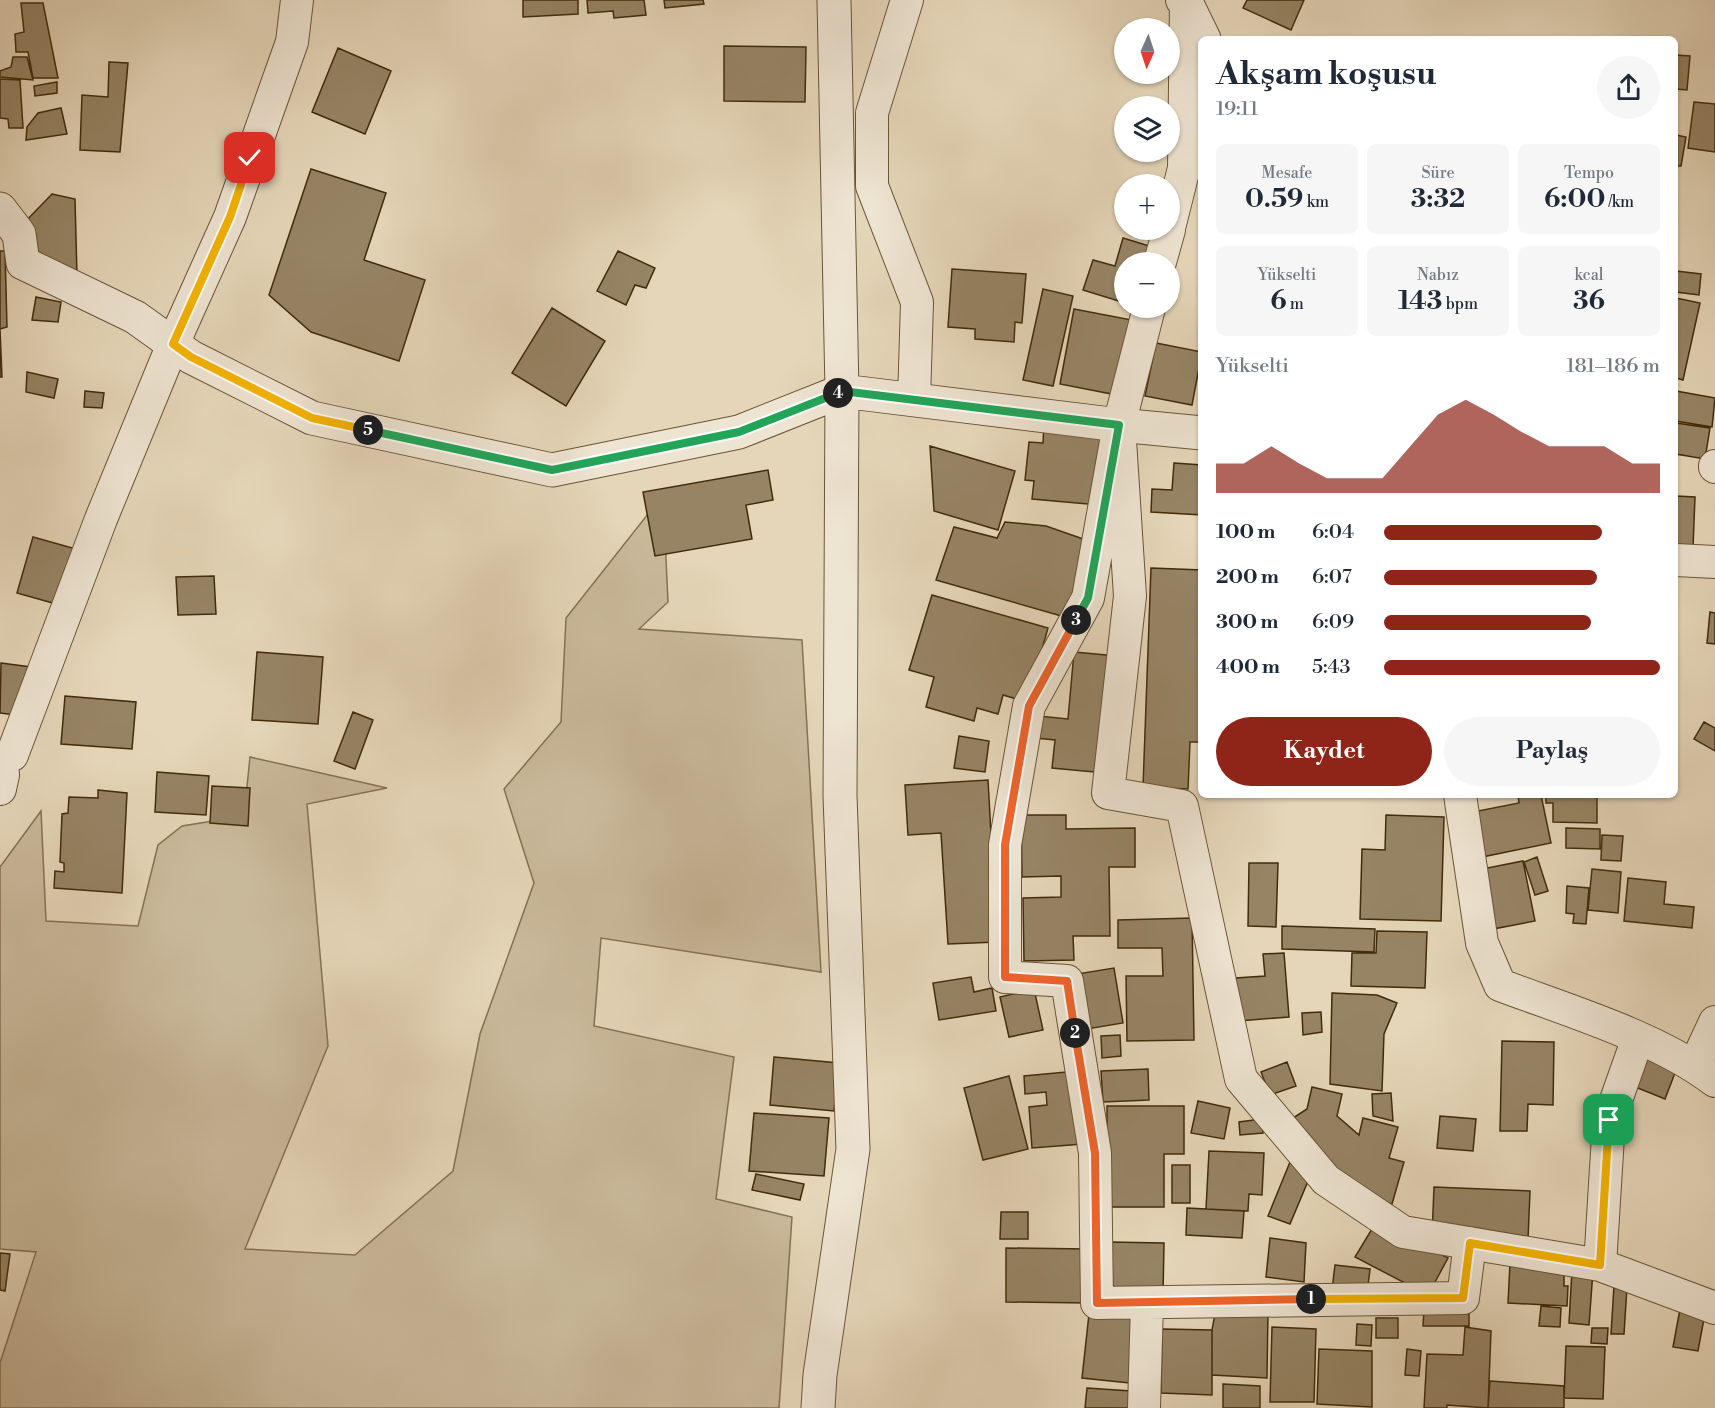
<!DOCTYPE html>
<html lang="tr">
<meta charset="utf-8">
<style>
:root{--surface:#fff;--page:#f6f6f7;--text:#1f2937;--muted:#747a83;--accent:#8f2418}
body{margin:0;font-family:"Libre Bodoni",serif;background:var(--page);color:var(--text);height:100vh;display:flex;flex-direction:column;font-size:22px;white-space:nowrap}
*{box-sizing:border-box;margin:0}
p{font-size:20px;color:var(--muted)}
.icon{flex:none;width:33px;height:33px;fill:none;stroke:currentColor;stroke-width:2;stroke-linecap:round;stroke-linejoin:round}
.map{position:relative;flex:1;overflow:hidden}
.sheet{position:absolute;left:1198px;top:36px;width:480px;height:762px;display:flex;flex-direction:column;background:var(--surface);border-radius:9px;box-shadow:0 2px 4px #0004}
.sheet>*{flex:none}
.needle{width:39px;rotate:183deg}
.tools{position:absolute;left:1114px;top:18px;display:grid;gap:12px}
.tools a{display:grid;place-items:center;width:66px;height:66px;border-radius:50%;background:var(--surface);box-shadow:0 2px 4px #0004;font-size:30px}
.pin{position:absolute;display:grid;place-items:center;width:51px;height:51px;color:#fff;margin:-26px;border-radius:12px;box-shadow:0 3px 9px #0006}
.km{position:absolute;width:30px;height:30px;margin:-15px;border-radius:50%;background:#222;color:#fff;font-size:16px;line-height:30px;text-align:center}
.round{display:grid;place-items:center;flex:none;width:63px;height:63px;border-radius:32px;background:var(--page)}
.head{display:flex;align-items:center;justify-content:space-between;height:102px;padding:0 18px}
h1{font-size:33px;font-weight:800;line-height:45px}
.metrics{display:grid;grid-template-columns:repeat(3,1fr);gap:9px;height:102px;padding:6px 18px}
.metrics div{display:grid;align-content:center;border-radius:9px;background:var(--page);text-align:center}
.metrics b{font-size:26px;font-weight:800}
.metrics small{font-size:16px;font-weight:400}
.metrics p{font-size:16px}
.chart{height:168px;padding:12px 18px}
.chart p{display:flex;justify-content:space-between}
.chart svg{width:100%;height:108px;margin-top:6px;fill:var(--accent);opacity:.7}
.button{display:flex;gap:12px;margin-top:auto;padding:12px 18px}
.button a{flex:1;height:69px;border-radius:36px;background:var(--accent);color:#fff;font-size:24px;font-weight:800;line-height:69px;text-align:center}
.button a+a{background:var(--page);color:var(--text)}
ul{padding:0 18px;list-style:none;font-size:20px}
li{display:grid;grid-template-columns:96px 72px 1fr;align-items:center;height:45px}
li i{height:15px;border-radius:8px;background:var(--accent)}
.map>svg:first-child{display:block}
.green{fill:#c9b99b;stroke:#857252;stroke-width:1.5}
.building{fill:#968465;stroke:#412b09;stroke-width:1.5}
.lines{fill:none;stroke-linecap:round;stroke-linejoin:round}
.minor-casing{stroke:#6a5635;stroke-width:34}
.tertiary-casing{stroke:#6a5635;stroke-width:35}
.minor{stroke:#eee4d2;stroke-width:32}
.tertiary{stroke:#eee4d2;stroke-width:33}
.split-1-casing{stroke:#fff;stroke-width:12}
.split-2-casing{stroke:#fff;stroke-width:12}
.split-3-casing{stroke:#fff;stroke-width:12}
.split-4-casing{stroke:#fff;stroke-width:12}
.split-5-casing{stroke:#fff;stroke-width:12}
.split-6-casing{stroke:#fff;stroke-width:12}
.split-1{stroke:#f5b400;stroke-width:8}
.split-2{stroke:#f0652b;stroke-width:8}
.split-3{stroke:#f0652b;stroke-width:8}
.split-4{stroke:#22a559;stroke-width:8}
.split-5{stroke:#22a559;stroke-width:8}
.split-6{stroke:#f5b400;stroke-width:8}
</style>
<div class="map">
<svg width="1715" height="1408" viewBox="0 0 1715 1408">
<rect width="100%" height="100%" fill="#e5d6b9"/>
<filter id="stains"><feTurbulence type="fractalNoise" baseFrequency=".00333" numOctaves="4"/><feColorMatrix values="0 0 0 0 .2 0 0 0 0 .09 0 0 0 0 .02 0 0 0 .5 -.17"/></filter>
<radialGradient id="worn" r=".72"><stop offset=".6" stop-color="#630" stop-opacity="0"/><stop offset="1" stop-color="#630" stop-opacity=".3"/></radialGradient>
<path class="green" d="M663,495l5,107 -29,27 163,11 19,332 -220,-34 -7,88 140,31 -18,142 76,18 -13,191h-779v-45l36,-111 -36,-3v-382l41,-56 5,110 92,5 20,-81 24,-19 62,-10 6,-59 137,31 -80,16 21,242 -83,203 110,6 98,-84 27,-137 54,-151 -30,-94 57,-67 5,-104z"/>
<path class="building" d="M523,0h55v14l-55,3z
M587,0h57l2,15 -32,3 -1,-7 -25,2z
M664,0h39l1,4 -39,4z
M1247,0h57l-13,30 -48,-22z
M21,3h22l15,75h-25l-5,-26h-12l-1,-18 9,-2z
M724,46l82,1 -1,55 -81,-1z
M338,48l53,23 -26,63 -53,-22z
M1676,55l14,1 -3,34 -11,-1z
M13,57h14l6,23 -33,-3v-6l11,-4z
M109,62l19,1 -8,89 -40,-2 2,-55 26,2z
M0,79l20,1 3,48h-14l-1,-9 -8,-1z
M57,82v11l-22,3 -1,-10z
M1694,102l21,2v48l-27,-4z
M61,108l6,26 -41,6 1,-13 11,-14z
M1676,135l10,2 -5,29h-5z
M311,169l75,24 -22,67 61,20 -26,81 -88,-29 -42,-37z
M52,194l23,5 2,77 -52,-29 -3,-22z
M1123,238l33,10 -4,14h-27v41l-42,-13 10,-30 22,6z
M0,251h5l2,76 -7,2 2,48h-2z
M618,251l37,17 -9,20 -11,-3 -9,20 -29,-14z
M952,269l74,5 -4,49 -7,-1 -1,20 -39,-3v-10l-27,-2z
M1676,271l25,3 -2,21 -23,-3z
M1043,289l30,7 -20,90 -30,-6z
M36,297l25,5 -3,20 -26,-2z
M1676,298l24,5 -17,77 -7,-2z
M552,308l53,33 -39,65 -54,-33z
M1074,309l63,12 -15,75 -62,-12z
M1156,343l46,9 -10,53 -47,-9z
M27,372l31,7 -4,19 -28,-6z
M85,391l19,2 -2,15 -18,-1z
M1676,391l39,7 -3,29 -36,-6z
M1676,423l34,5 -5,31 -29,-5z
M1044,424l61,5 -6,76 -67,-6 2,-18 -9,-1 4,-38 14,1z
M930,446l85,25 -17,59 -64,-19z
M1174,463l28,2v50l-51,-3 1,-23 20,1z
M768,470l5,30 -27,5 6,34 -97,17 -12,-64z
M1676,496l19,1 -2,51 -17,-1z
M1005,522l41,4 43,15 -24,76 -129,-37 18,-53 43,11z
M33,537l50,14 -16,56 -50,-14z
M1151,568l51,2 -3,100h3v72h-12l-2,47 -45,-2z
M214,576l2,38 -38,1 -2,-38z
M932,595l116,33 -21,74 -24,-7 -5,19 -21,-6 -3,13 -48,-14 8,-30 -25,-7z
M1710,612l5,1v31l-8,-1z
M257,652l66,5 -5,67 -66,-4z
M1074,652l43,4 -12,117 -53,-5 3,-28 -19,-2 3,-22 29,3z
M1,663l30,4 -7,49 -24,-3z
M65,696l71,6 -4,47 -71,-5z
M353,712l20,8 -18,49 -21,-8z
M1704,722l11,6v23l-21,-12z
M959,736l30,5 -4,31 -31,-4z
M157,772l52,4 -3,39 -51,-3z
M988,780l9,162 -49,2 -7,-111 -33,2 -3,-50z
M212,786l38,2 -2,38 -38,-3z
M98,790l29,3 -5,100 -68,-5 1,-17 9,1v-9l-4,-1 2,-48 6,-1 1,-16 29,1z
M1518,795h23l10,48 -69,14 -9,-45 46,-9z
M1546,795h51v28l-44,-1v-19h-7z
M1021,815h45v14l69,-1v39h-26l1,69h-37l1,24 -50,1 -1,-63 38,-1v-21l-39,1z
M1386,815l58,2 -3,104 -81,-2 2,-70 23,1z
M1566,828l34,1v20l-34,-1z
M1602,835l21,1 -2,25 -20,-1z
M1537,857l11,34 -13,4 -11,-33z
M1523,861l12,60 -42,8 -11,-60z
M1249,863h29l-2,64 -28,-1z
M1592,869l29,3 -3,41 -30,-3z
M1628,878l38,4 -2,22 30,3 -2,21 -68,-7z
M1567,886l22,2 -3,36 -13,-1 1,-9 -8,-1z
M1192,918l2,122 -67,1 -1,-65h37l-1,-28h-44v-28z
M1282,926l93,3 -1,23 -92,-3z
M1377,931l50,1 -2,56 -74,-2 1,-33h24z
M1284,953l5,64 -50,4 -3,-43 29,-2 -2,-22z
M1114,968l9,55 -36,6 -10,-55z
M971,977l3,15 18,-4 4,23 -57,9 -6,-37z
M1034,989l9,41 -34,7 -9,-40z
M1332,993l45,2 20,8 -13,31 -2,57 -52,-7z
M1321,1012l1,20 -19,3 -1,-22z
M1120,1035l1,21 -19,2 -1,-22z
M1502,1041l52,1 -1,63 -25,-1 -1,27h-27z
M1639,1048l39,17 -13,34 -37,-15z
M774,1057l65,6 -5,48 -64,-6z
M1287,1062l9,24 -26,9 -9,-23z
M1148,1069l1,31 -46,2 -2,-31z
M1077,1071l6,73 -51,4 -3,-41 18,-2 -1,-13 -21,2 -1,-18z
M1009,1076l19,73 -45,11 -19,-72z
M1312,1087l30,7 -5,22 22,19 4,-17 35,9 -9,31 15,4 -12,42 -31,-8 -71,-76 17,-11z
M1391,1093l2,28 -20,-5 -1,-22z
M1198,1101l32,7 -6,31 -33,-6z
M1107,1106h77v48h-20v53h-57z
M754,1113l75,5 -5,58 -75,-5z
M1440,1116l36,3 -3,32 -36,-3z
M1261,1119l2,14 -23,2 -1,-13z
M1209,1151l55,2 -2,42 -13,-1 -1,17 -42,-2z
M1290,1162l21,12 -21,50 -22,-8z
M1172,1165h18v38h-18z
M756,1174l48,10 -4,16 -48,-10z
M1434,1187l96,4 -2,48 -96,-4z
M1187,1208l57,3 -2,27 -56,-3z
M1001,1212h27v27h-28z
M1378,1219l70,39 -20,37 -73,-38z
M1270,1238l36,5 -2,39 -38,-5z
M1109,1242l55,1 -1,52 -54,-1z
M1006,1248l82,1 -1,54 -81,-1z
M0,1253l10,1 -5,37 -5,-1z
M1510,1263l54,4v19h4l-1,20 -59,-3z
M1335,1265l35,4 -3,25 -35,-4z
M1572,1270l21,1 -4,54 -20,-2z
M1614,1286l13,1 -3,47h-13z
M1541,1306l20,2 -1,19 -21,-1z
M1216,1308l52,2 -1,68 -55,-3v-45z
M1680,1309l25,4 -7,38 -25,-4z
M1424,1310h45v16h-46z
M1089,1314l56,6 -6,64 -57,-6z
M1376,1318h22v20h-22z
M1357,1324l15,1 -1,21 -15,-1z
M1272,1327l44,2 -2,73h-44z
M1465,1327l26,4 -3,77 -41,-3v3h-23l3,-54 36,1z
M1592,1328h16l-1,16 -16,-1z
M1162,1329l50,1v65l-51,-2z
M1566,1346l39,1 -2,52 -39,-1z
M1319,1349l53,2v56l-55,-3z
M1407,1349l14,2 -2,25 -14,-1z
M1490,1381l74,5v22h-76z
M1223,1384l37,2v22h-37z
M1087,1388l44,3 -1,17h-45z"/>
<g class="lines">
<g class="minor-casing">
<path id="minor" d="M907,0l-35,113v73l45,116 -3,98
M1170,224l14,-56 2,-166 -4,-2
M1160,262l9,-32
M1119,425l30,-117
M1715,466v1
M1676,560l39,2
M0,759l12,-4 89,-236 72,-175 57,-127 62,-175 5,-42
M0,789l3,-14 -2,-16
M1460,795l22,148 18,42c69,26 157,52 215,96
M1695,1065l20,-43
M1470,1243l-7,55 -366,5 -2,-150 -28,-172 -62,-4v-132l24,-139 59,-108 31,-173 11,171 -22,197 74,13 59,273 85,101 77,52 197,33 9,-145 29,-82
M1600,1265l115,43
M1144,1408l3,-105"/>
</g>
<g class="tertiary-casing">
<path id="tertiary" d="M1187,0l-1,2 18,37
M0,209l19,25 4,29 112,54 56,40 121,61 240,52 187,-38 103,-41 277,34 83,8
M818,1408l2,-33 33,-226 -13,-353 2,-405 -8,-391"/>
</g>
<use href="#minor" class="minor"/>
<use href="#tertiary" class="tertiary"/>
</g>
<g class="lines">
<g class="split-1-casing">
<path id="split-1" d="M1311,1299l152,-1 7,-55 130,22 9,-145"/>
</g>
<g class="split-2-casing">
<path id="split-2" d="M1075,1033l20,120 2,150 214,-4"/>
</g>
<g class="split-3-casing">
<path id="split-3" d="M1075,1033l-8,-52 -62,-4v-132l24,-139 47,-86"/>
</g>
<g class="split-4-casing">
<path id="split-4" d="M838,393l4,-2 277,34 -31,173 -12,22"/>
</g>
<g class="split-5-casing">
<path id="split-5" d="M368,430l184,40 187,-38 99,-39"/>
</g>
<g class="split-6-casing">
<path id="split-6" d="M250,158l-20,59 -57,127 18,13 121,61 56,12"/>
</g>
<use href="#split-1" class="split-1"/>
<use href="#split-2" class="split-2"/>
<use href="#split-3" class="split-3"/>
<use href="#split-4" class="split-4"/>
<use href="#split-5" class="split-5"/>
<use href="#split-6" class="split-6"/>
</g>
<rect width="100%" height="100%" filter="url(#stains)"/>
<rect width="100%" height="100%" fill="url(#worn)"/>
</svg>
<div class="tools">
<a><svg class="needle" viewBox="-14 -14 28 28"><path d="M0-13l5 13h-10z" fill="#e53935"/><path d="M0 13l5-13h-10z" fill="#747a83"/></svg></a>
<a><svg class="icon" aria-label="layers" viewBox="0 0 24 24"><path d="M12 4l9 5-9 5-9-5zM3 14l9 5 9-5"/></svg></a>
<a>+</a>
<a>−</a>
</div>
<div class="pin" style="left:1609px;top:1120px;background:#1e9e55"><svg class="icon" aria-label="arrive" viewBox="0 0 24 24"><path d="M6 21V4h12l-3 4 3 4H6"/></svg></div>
<div class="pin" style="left:250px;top:158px;background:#d93025"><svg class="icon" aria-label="check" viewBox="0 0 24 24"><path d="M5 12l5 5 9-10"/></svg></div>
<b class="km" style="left:1311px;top:1299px">1</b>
<b class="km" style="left:1075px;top:1033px">2</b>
<b class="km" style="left:1076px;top:620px">3</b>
<b class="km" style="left:838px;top:393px">4</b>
<b class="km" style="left:368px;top:430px">5</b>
<section class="sheet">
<div class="head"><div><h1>Akşam koşusu</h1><p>19:11</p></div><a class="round"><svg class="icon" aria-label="share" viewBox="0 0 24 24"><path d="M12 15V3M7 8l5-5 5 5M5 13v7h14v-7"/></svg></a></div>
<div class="metrics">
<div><p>Mesafe</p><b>0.59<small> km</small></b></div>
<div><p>Süre</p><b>3:32</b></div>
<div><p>Tempo</p><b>6:00<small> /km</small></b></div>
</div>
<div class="metrics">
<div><p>Yükselti</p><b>6<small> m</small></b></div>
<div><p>Nabız</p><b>143<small> bpm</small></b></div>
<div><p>kcal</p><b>36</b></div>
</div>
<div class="chart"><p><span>Yükselti</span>181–186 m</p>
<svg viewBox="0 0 160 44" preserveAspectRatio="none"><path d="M0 44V32L10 32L20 25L30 32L40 38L50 38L60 38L70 25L80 12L90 6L100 12L110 19L120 25L130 25L140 25L150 32L160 32V44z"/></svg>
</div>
<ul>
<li><b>100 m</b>6:04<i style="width:79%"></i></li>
<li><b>200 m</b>6:07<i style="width:77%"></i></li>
<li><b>300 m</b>6:09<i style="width:75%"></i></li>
<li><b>400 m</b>5:43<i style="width:100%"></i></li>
</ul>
<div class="button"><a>Kaydet</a><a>Paylaş</a></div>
</section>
</div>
